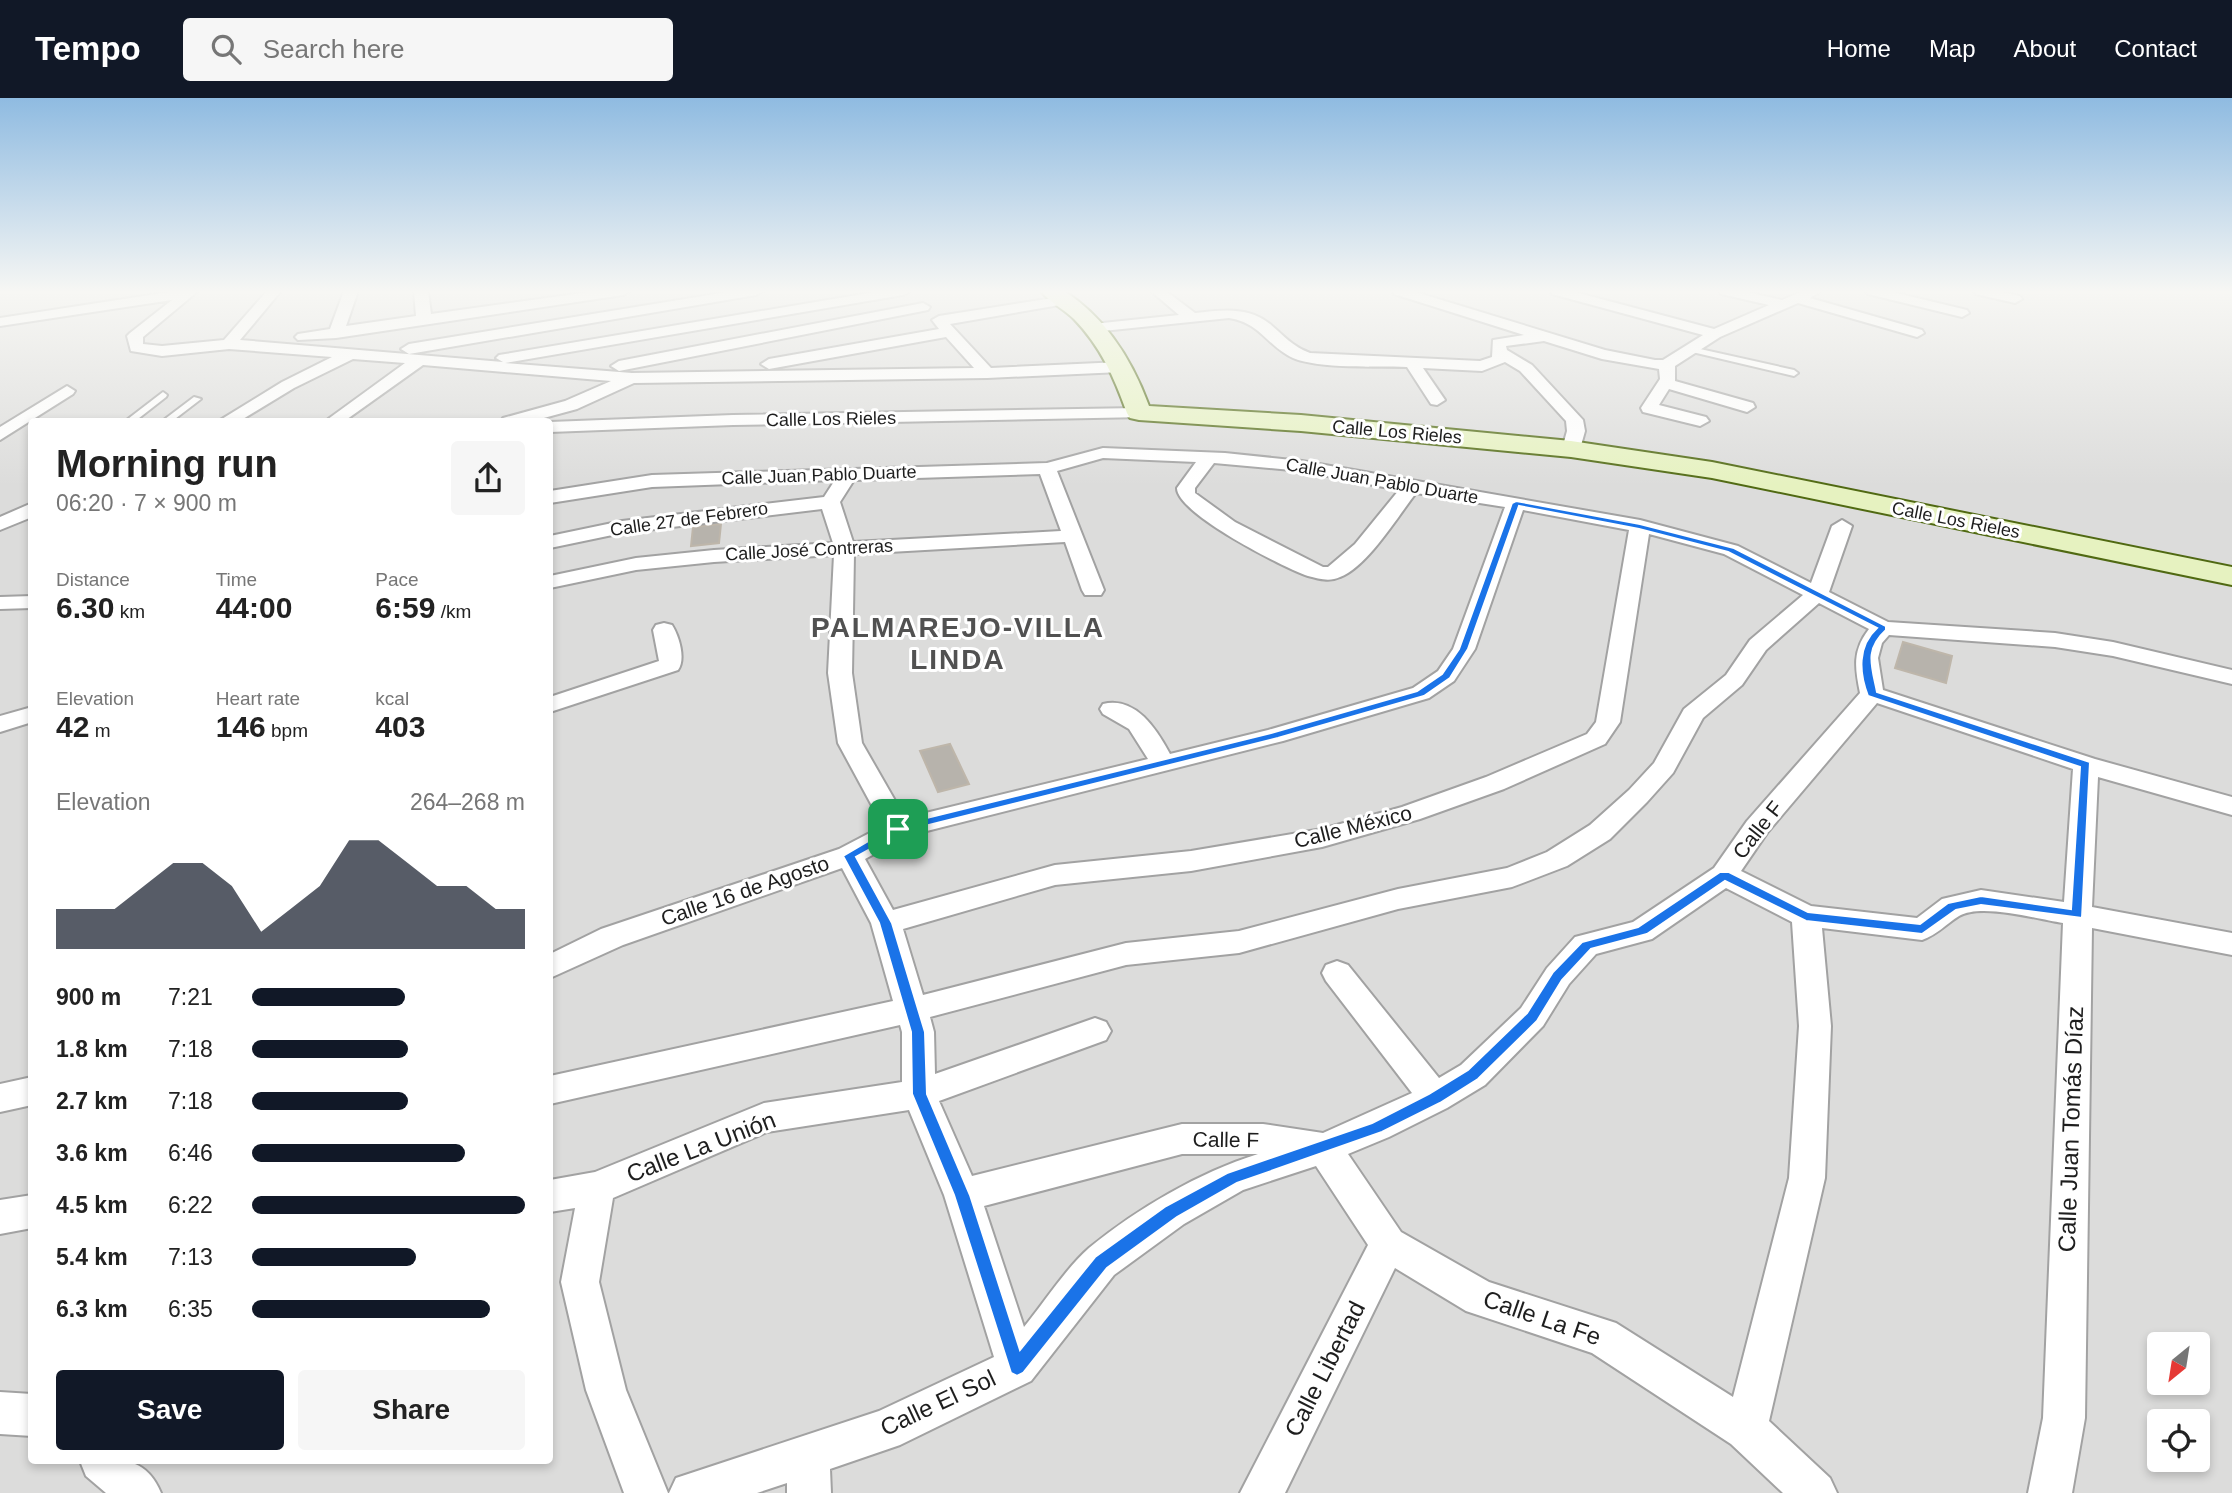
<!DOCTYPE html>
<meta charset="utf-8">
<style>
:root{--surface:#fff;--page:#f6f6f6;--text:#222;--muted:#767676;--accent:#111827}
body{margin:0;font-family:Helvetica,sans-serif;background:var(--page);color:var(--text);height:100vh;display:flex;flex-direction:column;font-size:26px;white-space:nowrap}
*{box-sizing:border-box;margin:0}
p{font-size:23px;color:var(--muted)}
.icon{flex:none;width:38px;height:38px;fill:none;stroke:currentColor;stroke-width:2;stroke-linecap:round;stroke-linejoin:round}
.map{position:relative;flex:1;overflow:hidden}
.details{position:absolute;left:28px;top:320px;width:525px;height:1046px;display:flex;flex-direction:column;background:var(--surface);border-radius:7px;box-shadow:0 4px 10px #0003}
.details>*{flex:none}
.needle{width:46px;rotate:210deg}
.tools{position:absolute;left:2147px;top:1234px;display:grid;gap:14px}
.tools a{display:grid;place-items:center;width:63px;height:63px;border-radius:7px;background:var(--surface);box-shadow:0 4px 10px #0003;font-size:35px}
.pin{position:absolute;display:grid;place-items:center;width:60px;height:60px;color:#fff;margin:-30px;border-radius:14px;box-shadow:0 4px 10px #0006}
.round{display:grid;place-items:center;flex:none;width:74px;height:74px;border-radius:7px;background:var(--page)}
.headline{display:flex;align-items:center;justify-content:space-between;height:119px;padding:0 28px}
h1{font-size:38px;font-weight:700;line-height:52px}
.stats{display:grid;grid-template-columns:repeat(3,1fr);gap:10px;height:119px;padding:7px 28px}
.stats div{display:grid;align-content:center}
.stats b{font-size:30px;font-weight:700}
.stats small{font-size:19px;font-weight:400}
.stats p{font-size:19px}
.chart{height:196px;padding:14px 28px}
.chart p{display:flex;justify-content:space-between}
.chart svg{width:100%;height:126px;margin-top:7px;fill:var(--accent);opacity:.7}
.cta{display:flex;gap:14px;margin-top:auto;padding:14px 28px}
.cta a{flex:1;height:80px;border-radius:7px;background:var(--accent);color:#fff;font-size:28px;font-weight:700;line-height:80px;text-align:center}
.cta a+a{background:var(--page);color:var(--text)}
ul{padding:0 28px;list-style:none;font-size:23px}
li{display:grid;grid-template-columns:112px 84px 1fr;align-items:center;height:52px}
li i{height:18px;border-radius:9px;background:var(--accent)}
header{display:flex;align-items:center;gap:42px;box-sizing:border-box;height:98px;padding:0 35px;background:var(--accent);color:#fff}
header strong{font-size:33px}
nav{display:flex;gap:38px;margin-inline-start:auto;font-size:24px}
.search{width:490px;height:63px;background:var(--page);display:flex;align-items:center;gap:18px;box-sizing:border-box;padding:0 24px;border-radius:7px;color:var(--muted);font-size:26px}
.map>svg:first-child{display:block}
.residential{fill:#dcdcdb;fill-rule:evenodd}
.building{fill:#b7b3ac;stroke:#beb6aa;stroke-width:2}
.lines{fill:none;stroke-linecap:round;stroke-linejoin:round}
.lane-casing{stroke:#a2a2a2;stroke-width:4}
.street-casing{stroke:#a2a2a2;stroke-width:4}
.secondary-casing{stroke:#506912;stroke-width:4}
.lane{fill:#fff;fill-rule:evenodd}
.street{fill:#fff;fill-rule:evenodd}
.secondary{fill:#e6f2c0;fill-rule:evenodd}
.route{fill:#1a73e8;stroke:#fff;stroke-width:2;fill-rule:evenodd}
.labels{text-anchor:middle;stroke-width:6;stroke-linejoin:round;paint-order:stroke}
.far-street-label{font-size:18px;fill:#1e1e1e;stroke:#fff}
.street-label{font-size:21px;fill:#1e1e1e;stroke:#fff}
.near-street-label{font-size:24px;fill:#1e1e1e;stroke:#fff}
.district-label{font-size:28px;font-weight:bold;letter-spacing:2px;fill:#515151;stroke:#fff}
</style>
<header>
<strong>Tempo</strong>
<div class="search"><svg class="icon" aria-label="search" viewBox="0 0 24 24"><circle cx="10" cy="10" r="6"/><path d="M15 15l6 6"/></svg>Search here</div>
<nav><a>Home</a><a>Map</a><a>About</a><a>Contact</a></nav>
</header>
<div class="map">
<svg width="2232" height="1395" viewBox="0 0 2232 1395">
<rect width="100%" height="100%" fill="#eeede6"/>
<path class="residential" d="M0,193h2232v1202h-2232zM32,324h518v1039h-518zM2160,1246h38v38h-38zM2160,1323h38v39h-38z"/>
<path class="building" d="M721,426l-2,19 -28,3 2,-19z
M1903,544l49,14 -6,27 -51,-15z
M950,646l19,40 -31,8 -18,-41z"/>
<g class="lines">
<g class="lane-casing">
<path id="lane" d="M1691,249l103,23 4,3 -4,3 -106,-25 -1,-2z
M163,294l4,3 -1,2 -32,25h-10z
M194,299l7,2 -30,23h-10z"/>
</g>
<g class="street-casing">
<path id="street" d="M176,193h22l-55,46v7l19,2 62,-6 43,-49h14l-41,49 263,22 -7,-4 3,-3 382,-64h29l-7,4 -398,68 127,10 342,-5 -28,-31 -177,32 -8,-5 8,-5 170,-30 -7,-9 7,-4 127,-20 5,1v6l-121,21 41,44 130,-6 8,5 -8,5 -134,6 -353,5 -57,26 -48,13h-28l2,-4 62,-17 46,-20 -188,-16 -80,57h-19l81,-59 -52,-4 -59,29 -56,34h-21l65,-40 50,-25 -103,-8 -67,7 -31,-5 -4,-15 3,-3 42,-33 -172,26v-8z
M344,193h14l-12,35 70,-10 -2,-25h14l3,23 166,-23h33l-7,4 -287,43 -38,2 -3,-3 3,-3 32,-5z
M734,193h29l-7,4 -347,59 -8,-5 8,-5z
M1151,193h15l29,22c26,-3 53,-7 75,11 13,11 23,23 40,29l170,8 12,-4 1,-17 31,-5 -130,-41 -2,-3h20l193,59 50,10h8l40,-25 -151,-41 -2,-3h21l143,38 55,-24 -48,-11 -2,-3h23l40,9 21,-9h18l-11,7 112,32 2,3 -7,4 -119,-34 -78,34 -45,29v15l78,22 2,4 -8,5 -78,-23 -10,16 47,12 3,4 -9,5 -57,-14 -2,-4 19,-29 -1,-10 -57,-10 -58,-18 -38,5 1,4 25,15 51,55 2,11 -5,18 -9,5 -9,-5 5,-18 -1,-10 -46,-50 -15,-9 -23,9 -59,-3 22,32 -8,5 -6,-1 -24,-37c-31,-1 -88,2 -114,-9 -26,-12 -32,-35 -64,-40l-136,14 -7,-4 7,-4 86,-9z
M1866,193h22l79,19 2,3 -7,4 -94,-23z
M1974,193h23l23,5 2,3 -7,4 -39,-9z
M923,205l7,4 -2,3 -309,61 -8,-5 8,-5z
M67,288l8,5 -2,3 -73,46v-13z
M1139,310l8,5 -2,4 -412,8 -183,7v-10l183,-7z
M1103,350l122,5 77,8 338,59 98,26 73,37 21,-57 10,-6 10,6 -23,66 59,30 167,11 58,9 119,28v14l-119,-28 -58,-9 -166,-12 -7,8 -4,15 5,32 212,69 137,38v18l-134,-38 -6,130 140,26v22l-140,-27 -7,490 -13,75h-44l15,-75 20,-495c-26,-4 -82,-20 -104,-7 -13,8 -22,19 -37,24l-100,-12 9,98 -6,152 -56,243 61,57 7,15h-54l-52,-49 -139,-91 -126,-42 -71,-43 -110,225h-45l128,-248 -52,-79 -73,24 -59,34 -70,51 -83,106 -131,64 -70,24 1,24h-44v-10l-30,10h-88l7,-15 203,-67 115,-54 -50,-162 -35,-85 -142,22 -154,66 -14,84 27,108 42,103h-44l-38,-103 -25,-108 14,-74 -25,4v-32l45,-8 169,-69 138,-21v-50l-2,-7 -350,79v-28l343,-75 -22,-78 -29,-55 -219,77 -73,33v-24l51,-25 238,-80 44,-23 -45,-83 -10,-70 6,-118 -120,7 -78,8 -86,18v-12l86,-18 78,-8 119,-7 -11,-34 -200,24 -72,15v-12l72,-15 202,-24 11,-17 -183,7 -102,16v-12l102,-16 395,-12zM1103,360l93,4 -19,26c-1,25 107,80 131,88 11,3 22,6 32,1 27,-10 58,-61 76,-84l89,14 -52,142 -15,22 -25,17 -145,42 -98,24c-13,-24 -34,-58 -67,-50l-3,5 3,5 26,15 19,30 -243,59 -43,-75 -10,-70 2,-119 211,-12 17,48 3,5h16l3,-5 -47,-119zM1214,365l88,8 97,19 -44,54 -27,23h-5l-88,-45 -40,-29v-5zM1040,376l21,57 -208,11 -13,-40 14,-22zM1523,412l106,20 -33,192 -9,12 -101,43 -84,30 -80,22 -131,22 -136,14 -162,45 -28,-51 42,-23 376,-95 146,-43 25,-17 21,-32zM1649,436l75,20 79,41 -53,45 -24,35 -42,34 -30,54 -25,27 -39,35 -43,27 -40,16 -109,21 -159,42 -113,12 -203,52 -20,-66 152,-44 136,-14 131,-24 98,-28 84,-30 101,-45 15,-22zM1819,505l50,26c-17,22 -14,39 -9,64l-113,128 -33,47 -81,54 -58,15 -28,31 -26,40 -60,57 -22,13 -91,-113 -11,-4 -11,4 -4,8 4,8 86,112 -89,40 -60,-9h-81l-210,52 -33,-75 167,-61 5,-9 -5,-9 -11,-4 -160,56 -1,-42 -4,-15 196,-52 113,-12 159,-44 114,-22 55,-21 43,-27 37,-37 26,-29 30,-55 39,-33 24,-35zM1877,605l196,66 -9,133 -83,-12 -39,9 -25,19 -106,-12 -70,-35 26,-38zM1726,790l66,34 7,104 -10,152 -56,219 -117,-74 -127,-41 -88,-50 -53,-78 41,-17 58,-29 38,-23 58,-59 26,-42 27,-30 56,-15zM1182,1056h76c-60,19 -120,54 -169,94 -22,19 -46,56 -65,79l-40,-121z
M32,405v14l-32,13v-13z
M32,498v12l-32,1v-12z
M664,525l8,2c7,11 14,34 6,45l-128,42v-15l109,-36 -6,-31 3,-5z
M32,609v15l-32,10v-16z
M32,979v28l-32,7v-28z
M32,1097v33l-32,6v-34z
M0,1294l32,2v42l-32,-2z
M80,1363c37,0 64,-8 81,32h-55l-20,-17z"/>
</g>
<g class="secondary-casing">
<path id="secondary" d="M1041,193h23c42,27 68,69 85,115l152,9 270,26 141,21 520,105v18l-520,-107 -141,-21 -270,-26 -162,-11 -9,-2 -3,-5c-13,-36 -26,-66 -53,-94 -10,-10 -25,-17 -33,-28z"/>
</g>
<use href="#lane" class="lane"/>
<use href="#street" class="street"/>
<use href="#secondary" class="secondary"/>
</g>
<linearGradient id="sky" x2="0" y2="1"><stop stop-color="#8fbbe1"/><stop offset="0.5" stop-color="#f7f7f4"/><stop offset="1" stop-color="#f7f7f4" stop-opacity="0"/></linearGradient>
<rect width="2232" height="388" fill="url(#sky)"/>
<path class="route" d="M1516,403l124,23 94,24 152,78v4c-22,20 -14,36 -9,62l213,70 -8,156 -101,-13 -25,5 -34,24 -116,-13 -81,-40 -78,53 -56,15 -29,31 -25,41 -59,58 -38,24 -58,29 -145,51 -60,34 -70,51 -84,105 -6,3 -6,-3 -57,-178 -42,-101 -1,-62 -32,-109 -36,-67 51,-30 377,-93 146,-42 25,-17 17,-25 53,-146zM1519,408l120,23 89,23 149,76c-20,18 -18,45 -9,68l212,71 -9,142 -90,-13 -33,7 -28,21 -112,-12 -79,-40h-9l-82,55 -56,15 -29,30 -26,41 -59,57 -39,24 -57,29 -145,50 -61,33 -71,51 -75,93 -50,-155 -43,-101 -2,-62 -33,-109 -36,-66 45,-25 377,-94 146,-42 26,-18 18,-29z"/>
<g class="labels">
<g class="far-street-label">
<text transform="translate(831 321) rotate(-1)" y="6">Calle Los Rieles</text>
<text transform="translate(1397 334) rotate(5)" y="6">Calle Los Rieles</text>
<text transform="translate(819 377) rotate(-2)" y="6">Calle Juan Pablo Duarte</text>
<text transform="translate(1382 383) rotate(10)" y="6">Calle Juan Pablo Duarte</text>
<text transform="translate(689 421) rotate(-8)" y="6">Calle 27 de Febrero</text>
<text transform="translate(1956 422) rotate(11)" y="6">Calle Los Rieles</text>
<text transform="translate(809 452) rotate(-3)" y="6">Calle José Contreras</text>
</g>
<g class="street-label">
<text transform="translate(1353 729) rotate(-14)" y="7">Calle México</text>
<text transform="translate(1758 732) rotate(-52)" y="7">Calle F</text>
<text transform="translate(745 793) rotate(-19)" y="7">Calle 16 de Agosto</text>
<text transform="translate(1226 1042) rotate(1)" y="7">Calle F</text>
</g>
<g class="near-street-label">
<text transform="translate(2071 1031) rotate(-88)" y="8">Calle Juan Tomás Díaz</text>
<text transform="translate(701 1049) rotate(-21)" y="8">Calle La Unión</text>
<text transform="translate(1542 1220) rotate(19)" y="8">Calle La Fe</text>
<text transform="translate(1325 1271) rotate(-63)" y="8">Calle Libertad</text>
<text transform="translate(938 1305) rotate(-25)" y="8">Calle El Sol</text>
</g>
<g class="district-label">
<text x="958" y="539">PALMAREJO-VILLA<tspan x="958" dy="32">LINDA</tspan></text>
</g>
</g>
</svg>
<div class="tools">
<a><svg class="needle" viewBox="-14 -14 28 28"><path d="M0-13l5 13h-10z" fill="#e53935"/><path d="M0 13l5-13h-10z" fill="#767676"/></svg></a>
<a><svg class="icon" aria-label="locate" viewBox="0 0 24 24"><circle cx="12" cy="12" r="6"/><path d="M12 2v4M12 18v4M2 12h4M18 12h4"/></svg></a>
</div>
<div class="pin" style="left:898px;top:731px;background:#1e9e55"><svg class="icon" aria-label="arrive" viewBox="0 0 24 24"><path d="M6 21V4h12l-3 4 3 4H6"/></svg></div>
<section class="details">
<div class="headline"><div><h1>Morning run</h1><p>06:20 · 7 × 900 m</p></div><a class="round"><svg class="icon" aria-label="share" viewBox="0 0 24 24"><path d="M12 15V3M7 8l5-5 5 5M5 13v7h14v-7"/></svg></a></div>
<div class="stats">
<div><p>Distance</p><b>6.30<small> km</small></b></div>
<div><p>Time</p><b>44:00</b></div>
<div><p>Pace</p><b>6:59<small> /km</small></b></div>
</div>
<div class="stats">
<div><p>Elevation</p><b>42<small> m</small></b></div>
<div><p>Heart rate</p><b>146<small> bpm</small></b></div>
<div><p>kcal</p><b>403</b></div>
</div>
<div class="chart"><p><span>Elevation</span>264–268 m</p>
<svg viewBox="0 0 160 44" preserveAspectRatio="none"><path d="M0 44V30L10 30L20 30L30 22L40 14L50 14L60 22L70 38L80 30L90 22L100 6L110 6L120 14L130 22L140 22L150 30L160 30V44z"/></svg>
</div>
<ul>
<li><b>900 m</b>7:21<i style="width:56%"></i></li>
<li><b>1.8 km</b>7:18<i style="width:57%"></i></li>
<li><b>2.7 km</b>7:18<i style="width:57%"></i></li>
<li><b>3.6 km</b>6:46<i style="width:78%"></i></li>
<li><b>4.5 km</b>6:22<i style="width:100%"></i></li>
<li><b>5.4 km</b>7:13<i style="width:60%"></i></li>
<li><b>6.3 km</b>6:35<i style="width:87%"></i></li>
</ul>
<div class="cta"><a>Save</a><a>Share</a></div>
</section>
</div>
